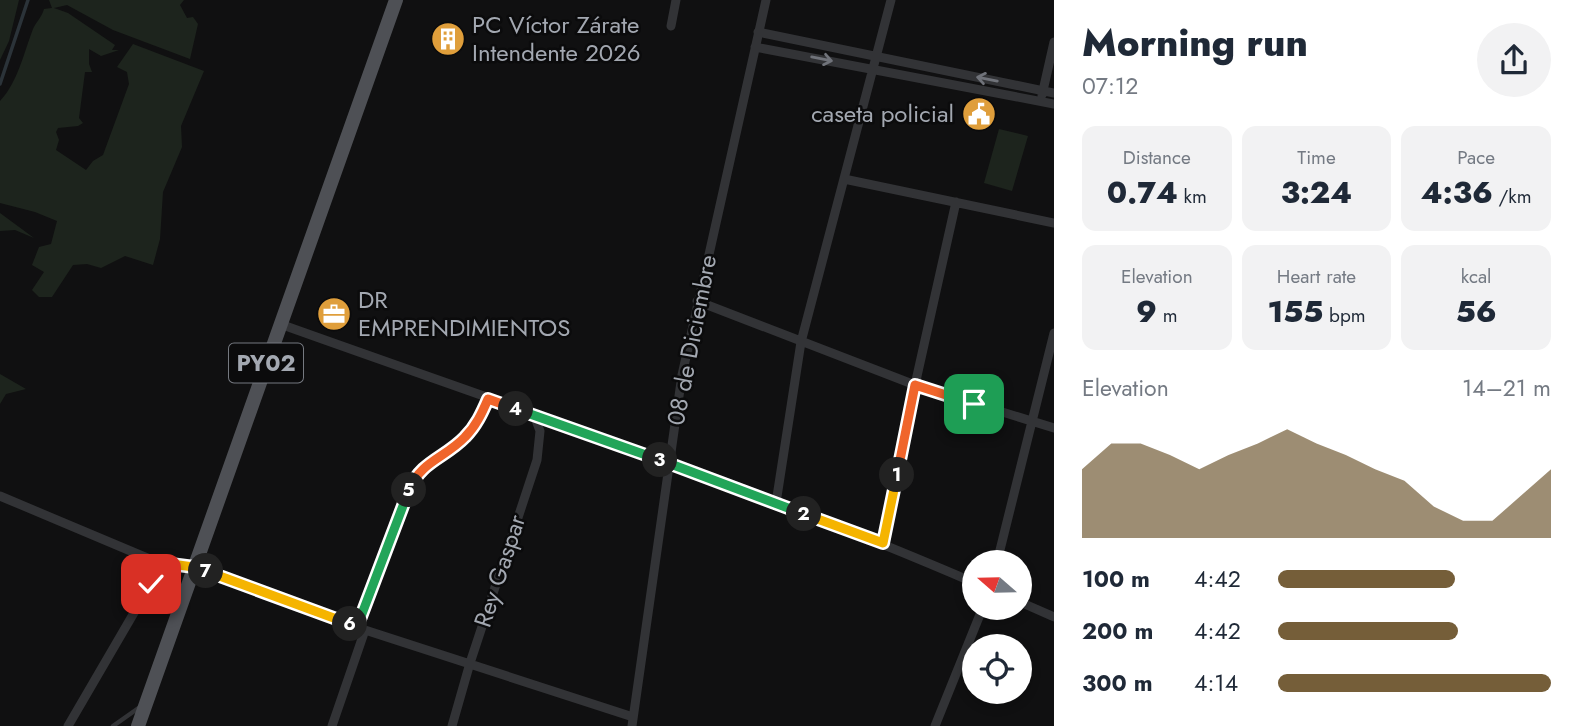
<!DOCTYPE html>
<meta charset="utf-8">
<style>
:root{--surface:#fff;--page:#f2f2f3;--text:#1f2937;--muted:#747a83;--accent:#755e39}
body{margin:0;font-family:Jost,sans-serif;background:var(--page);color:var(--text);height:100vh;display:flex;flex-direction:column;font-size:26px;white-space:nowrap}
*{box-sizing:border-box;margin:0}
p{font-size:23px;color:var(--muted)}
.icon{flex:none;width:38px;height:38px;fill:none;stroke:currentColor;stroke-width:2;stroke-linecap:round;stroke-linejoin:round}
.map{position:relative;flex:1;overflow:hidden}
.panel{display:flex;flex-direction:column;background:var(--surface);width:525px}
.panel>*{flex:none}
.needle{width:46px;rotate:290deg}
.tools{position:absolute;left:962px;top:550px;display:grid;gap:14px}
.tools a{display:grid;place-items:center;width:70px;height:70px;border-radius:50%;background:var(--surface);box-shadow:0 4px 10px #0003;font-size:35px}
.pin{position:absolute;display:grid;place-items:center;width:60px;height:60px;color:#fff;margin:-30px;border-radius:14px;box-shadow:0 4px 10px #0006}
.km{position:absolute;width:35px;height:35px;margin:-18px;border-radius:50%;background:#222;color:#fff;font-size:19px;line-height:35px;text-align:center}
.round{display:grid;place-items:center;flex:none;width:74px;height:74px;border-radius:37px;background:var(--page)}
.overview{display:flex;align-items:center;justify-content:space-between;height:119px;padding:0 28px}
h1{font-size:38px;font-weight:800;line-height:52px}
.figures{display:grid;grid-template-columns:repeat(3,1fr);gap:10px;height:119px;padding:7px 28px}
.figures div{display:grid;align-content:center;border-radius:14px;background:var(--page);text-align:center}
.figures b{font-size:30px;font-weight:800}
.figures small{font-size:19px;font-weight:400}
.figures p{font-size:19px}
.chart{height:196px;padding:14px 28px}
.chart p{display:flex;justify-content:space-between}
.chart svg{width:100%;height:126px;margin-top:7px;fill:var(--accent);opacity:.7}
ul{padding:0 28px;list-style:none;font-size:23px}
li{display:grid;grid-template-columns:112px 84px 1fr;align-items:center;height:52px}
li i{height:18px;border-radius:9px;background:var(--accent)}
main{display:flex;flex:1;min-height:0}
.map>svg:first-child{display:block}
.green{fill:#1d241d}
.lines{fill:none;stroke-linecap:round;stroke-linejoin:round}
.stream{stroke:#2b3339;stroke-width:3.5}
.service{stroke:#323336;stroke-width:4.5}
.minor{stroke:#323336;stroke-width:9}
.primary{stroke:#4e5055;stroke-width:14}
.oneway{stroke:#70737a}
.split-1-casing{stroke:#fff;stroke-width:14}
.split-2-casing{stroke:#fff;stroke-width:14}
.split-3-casing{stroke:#fff;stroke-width:14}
.split-4-casing{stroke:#fff;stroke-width:14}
.split-5-casing{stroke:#fff;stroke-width:14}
.split-6-casing{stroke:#fff;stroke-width:14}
.split-7-casing{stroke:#fff;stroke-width:14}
.split-8-casing{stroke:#fff;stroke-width:14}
.split-1{stroke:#f0652b;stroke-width:9}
.split-2{stroke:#f5b400;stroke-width:9}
.split-3{stroke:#22a559;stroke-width:9}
.split-4{stroke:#22a559;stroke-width:9}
.split-5{stroke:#f0652b;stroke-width:9}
.split-6{stroke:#22a559;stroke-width:9}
.split-7{stroke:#f5b400;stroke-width:9}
.split-8{stroke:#f5b400;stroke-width:9}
.labels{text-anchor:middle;stroke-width:5;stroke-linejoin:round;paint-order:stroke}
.shield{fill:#0b0b0c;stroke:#757980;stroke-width:2}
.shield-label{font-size:23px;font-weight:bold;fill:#a3a8b1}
.poi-label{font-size:24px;fill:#a3a8b1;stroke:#0b0b0c;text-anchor:start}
.street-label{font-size:24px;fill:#a3a8b1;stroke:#0b0b0c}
</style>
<main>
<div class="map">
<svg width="1054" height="726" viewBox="0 0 1054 726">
<rect width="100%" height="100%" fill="#101011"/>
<path class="green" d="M0,0h19l-10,41 -9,19z
M49,0h135l-4,5 7,13 6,-1 5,7 -8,35 -77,-29 -46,-25 -13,3 14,5 47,32 -3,5h7l-18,6 -12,-7v15l3,8h-7l-6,46 4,5 -5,3 -20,2 -2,4 3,8 -3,10 30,20 7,-9 10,-6 26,-71 -2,-12 -10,-5 16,-23 71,27 -23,55 1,21 -19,45 -3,47 -7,26 -28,-9 -24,12 -14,-4 -14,1 -21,32h-13l-7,-7 12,-18 -12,-7 7,-18 12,-3 6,-23 -22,-9 -35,-9v-102c18,-19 24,-49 33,-72 3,-7 9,-12 11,-20l8,-1z
M999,129l29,7 -16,55 -28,-8z
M0,213l34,25 -19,-8 -15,1z
M0,374l26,15 -20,5 -6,10z"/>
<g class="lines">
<path class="stream" d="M0,84l28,-84"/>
<path class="service" d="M113,726l27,-19"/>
<path class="minor" d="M671,26l5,-26
M758,32l296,61
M755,47l299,57
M1042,95l12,-53
M844,179l210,44
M697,301l218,84 139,43
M280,324c232,83 468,161 695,259
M0,496l152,64 11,3 31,4 171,63 268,87
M776,503l25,-161 90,-342
M883,543l32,-158 41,-183
M997,562l57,-229
M1020,602l34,15
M357,627l17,-49 44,-106 45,-33 15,-17 10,-23
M68,726l95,-163
M332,726l33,-96
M452,726l18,-63 67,-203 3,-29 -6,-16
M632,726l50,-351 84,-375
M935,726l48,-119"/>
<path class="primary" d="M138,726l258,-726"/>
</g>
<defs><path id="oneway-shaft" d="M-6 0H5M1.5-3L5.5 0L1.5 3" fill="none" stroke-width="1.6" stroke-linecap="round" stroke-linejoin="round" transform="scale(1.75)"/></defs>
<g class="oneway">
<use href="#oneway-shaft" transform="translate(822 59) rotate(11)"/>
<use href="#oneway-shaft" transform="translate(987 79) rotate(-169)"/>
</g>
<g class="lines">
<g class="split-1-casing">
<path id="split-1" d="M897,475l18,-90 59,19"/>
</g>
<g class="split-2-casing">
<path id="split-2" d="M804,514l79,29 14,-68"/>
</g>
<g class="split-3-casing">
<path id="split-3" d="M660,460l144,54"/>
</g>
<g class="split-4-casing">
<path id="split-4" d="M516,409l144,51"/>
</g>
<g class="split-5-casing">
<path id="split-5" d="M409,490c12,-29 36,-32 56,-53 11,-11 17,-24 23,-38l28,10"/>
</g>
<g class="split-6-casing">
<path id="split-6" d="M350,624l7,3 52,-137"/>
</g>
<g class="split-7-casing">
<path id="split-7" d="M206,571l144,53"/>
</g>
<g class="split-8-casing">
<path id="split-8" d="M151,584l12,-21 31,4 12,4"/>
</g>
<use href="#split-1" class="split-1"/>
<use href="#split-2" class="split-2"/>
<use href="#split-3" class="split-3"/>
<use href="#split-4" class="split-4"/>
<use href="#split-5" class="split-5"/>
<use href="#split-6" class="split-6"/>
<use href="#split-7" class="split-7"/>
<use href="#split-8" class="split-8"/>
</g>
<defs>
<g id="building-disc" transform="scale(1.75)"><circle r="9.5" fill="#df9e3b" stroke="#0b0b0c"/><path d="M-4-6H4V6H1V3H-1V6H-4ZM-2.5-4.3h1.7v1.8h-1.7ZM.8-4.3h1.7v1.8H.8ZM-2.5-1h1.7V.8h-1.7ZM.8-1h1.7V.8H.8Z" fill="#fff"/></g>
<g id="civic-disc" transform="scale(1.75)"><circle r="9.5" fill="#df9e3b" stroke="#0b0b0c"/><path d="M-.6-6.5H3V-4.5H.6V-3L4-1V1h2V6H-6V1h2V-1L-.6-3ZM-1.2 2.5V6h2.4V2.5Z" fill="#fff"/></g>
<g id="office-disc" transform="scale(1.75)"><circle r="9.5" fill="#df9e3b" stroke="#0b0b0c"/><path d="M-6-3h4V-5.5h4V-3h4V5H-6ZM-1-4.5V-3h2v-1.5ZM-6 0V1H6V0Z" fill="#fff"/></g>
</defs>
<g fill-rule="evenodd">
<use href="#building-disc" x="448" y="39"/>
<use href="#civic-disc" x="979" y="114"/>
<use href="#office-disc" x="334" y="314"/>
</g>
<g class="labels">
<rect class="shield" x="229" y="343.5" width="74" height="39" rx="5"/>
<g class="shield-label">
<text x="266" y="371">PY02</text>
</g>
<g class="poi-label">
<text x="472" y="33">PC Víctor Zárate<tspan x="472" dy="28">Intendente 2026</tspan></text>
<text x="954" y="122" text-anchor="end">caseta policial</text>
<text x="358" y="308">DR<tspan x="358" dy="28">EMPRENDIMIENTOS</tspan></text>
</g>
<g class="street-label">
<text transform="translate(692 340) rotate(-79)" y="8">08 de Diciembre</text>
<text transform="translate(500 571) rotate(-72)" y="8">Rey Gaspar</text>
</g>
</g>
</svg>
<div class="tools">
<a><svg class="needle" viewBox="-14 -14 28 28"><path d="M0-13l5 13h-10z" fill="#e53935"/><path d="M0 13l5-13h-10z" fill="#747a83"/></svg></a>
<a><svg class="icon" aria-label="locate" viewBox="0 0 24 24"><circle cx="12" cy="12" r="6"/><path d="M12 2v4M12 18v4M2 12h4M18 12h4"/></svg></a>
</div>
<div class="pin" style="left:974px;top:404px;background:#1e9e55"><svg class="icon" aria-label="arrive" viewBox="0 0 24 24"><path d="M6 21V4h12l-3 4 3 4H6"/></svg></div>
<div class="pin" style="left:151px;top:584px;background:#d93025"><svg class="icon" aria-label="check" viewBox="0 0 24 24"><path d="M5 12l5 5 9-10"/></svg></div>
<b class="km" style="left:897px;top:475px">1</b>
<b class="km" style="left:804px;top:514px">2</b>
<b class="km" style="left:660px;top:460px">3</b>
<b class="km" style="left:516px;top:409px">4</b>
<b class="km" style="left:409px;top:490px">5</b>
<b class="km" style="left:350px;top:624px">6</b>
<b class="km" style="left:206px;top:571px">7</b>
</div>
<section class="panel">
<div class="overview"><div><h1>Morning run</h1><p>07:12</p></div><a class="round"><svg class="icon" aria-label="share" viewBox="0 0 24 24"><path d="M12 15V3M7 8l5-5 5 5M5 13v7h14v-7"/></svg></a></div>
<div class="figures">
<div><p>Distance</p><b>0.74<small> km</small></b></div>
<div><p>Time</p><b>3:24</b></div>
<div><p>Pace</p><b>4:36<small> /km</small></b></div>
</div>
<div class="figures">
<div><p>Elevation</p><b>9<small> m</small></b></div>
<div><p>Heart rate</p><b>155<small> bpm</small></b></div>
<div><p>kcal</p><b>56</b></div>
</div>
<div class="chart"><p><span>Elevation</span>14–21 m</p>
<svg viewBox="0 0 160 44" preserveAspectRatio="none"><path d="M0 44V20L10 11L20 11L30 15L40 20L50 15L60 11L70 6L80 11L90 15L100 20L110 24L120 33L130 38L140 38L150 29L160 20V44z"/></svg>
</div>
<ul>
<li><b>100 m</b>4:42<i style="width:65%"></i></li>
<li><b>200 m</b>4:42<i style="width:66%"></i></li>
<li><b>300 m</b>4:14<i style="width:100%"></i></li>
</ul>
</section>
</main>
